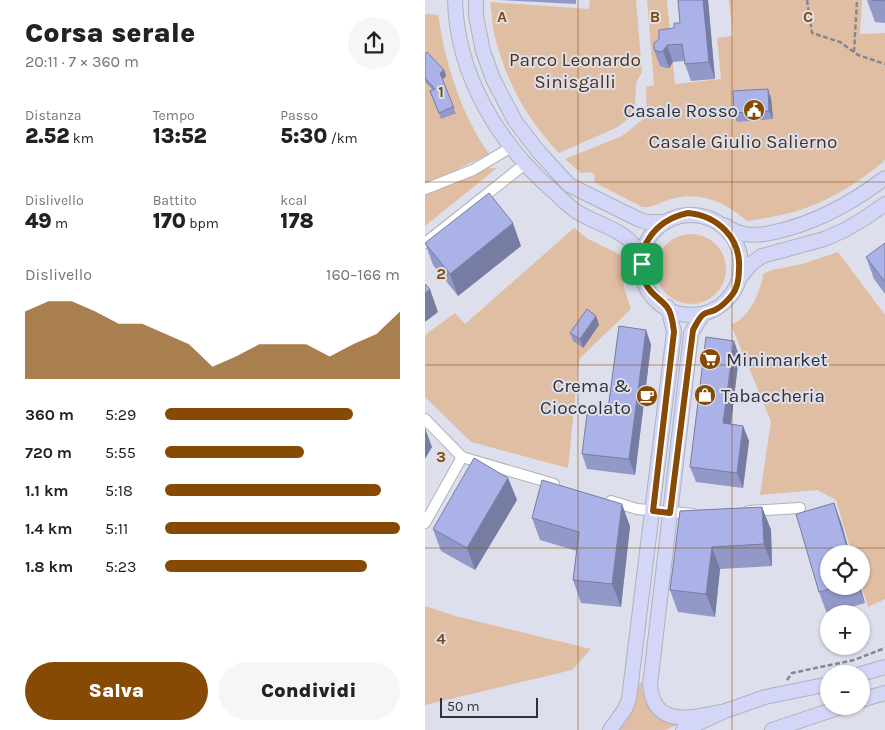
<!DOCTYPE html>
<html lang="it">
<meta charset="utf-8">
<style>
:root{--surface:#fff;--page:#f6f6f6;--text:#222;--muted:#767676;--accent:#864a05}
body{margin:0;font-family:Karla,sans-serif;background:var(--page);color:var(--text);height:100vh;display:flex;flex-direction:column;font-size:19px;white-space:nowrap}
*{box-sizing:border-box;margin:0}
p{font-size:16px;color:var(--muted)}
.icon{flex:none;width:28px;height:28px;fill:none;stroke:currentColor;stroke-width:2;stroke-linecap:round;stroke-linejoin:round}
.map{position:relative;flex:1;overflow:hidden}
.drawer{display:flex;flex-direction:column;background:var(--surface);width:425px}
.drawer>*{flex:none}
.buttons{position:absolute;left:395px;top:545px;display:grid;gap:10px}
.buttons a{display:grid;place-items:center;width:50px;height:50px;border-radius:50%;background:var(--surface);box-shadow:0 1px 4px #0004;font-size:25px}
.scale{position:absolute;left:15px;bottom:12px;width:98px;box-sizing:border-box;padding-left:5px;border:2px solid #313136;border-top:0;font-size:14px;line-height:18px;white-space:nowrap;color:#313136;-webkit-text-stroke:4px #dddfec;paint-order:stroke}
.pin{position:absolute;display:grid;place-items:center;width:42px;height:42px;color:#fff;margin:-21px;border-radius:10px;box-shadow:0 2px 8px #0006}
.round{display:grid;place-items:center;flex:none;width:52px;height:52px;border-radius:26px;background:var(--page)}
.summary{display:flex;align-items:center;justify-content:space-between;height:85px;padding:0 25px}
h1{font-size:28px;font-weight:800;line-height:38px}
.metrics{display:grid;grid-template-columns:repeat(3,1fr);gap:8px;height:85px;padding:5px 25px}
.metrics div{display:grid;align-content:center}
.metrics b{font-size:21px;font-weight:800}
.metrics small{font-size:14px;font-weight:400}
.metrics p{font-size:14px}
.chart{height:140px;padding:10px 25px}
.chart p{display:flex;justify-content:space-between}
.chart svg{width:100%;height:90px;margin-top:5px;fill:var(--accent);opacity:.7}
.primary-button{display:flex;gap:10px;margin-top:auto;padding:10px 25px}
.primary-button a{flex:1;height:58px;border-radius:30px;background:var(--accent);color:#fff;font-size:20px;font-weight:800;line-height:58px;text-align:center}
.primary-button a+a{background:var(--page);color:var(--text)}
ul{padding:0 25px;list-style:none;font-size:16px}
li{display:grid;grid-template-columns:80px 60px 1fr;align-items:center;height:38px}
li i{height:12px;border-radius:6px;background:var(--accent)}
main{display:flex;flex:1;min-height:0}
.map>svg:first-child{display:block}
.green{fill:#e0bea3}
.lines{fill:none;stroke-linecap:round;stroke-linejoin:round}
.street-casing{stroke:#afb1bd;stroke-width:12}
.secondary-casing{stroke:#afb1bd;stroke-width:16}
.path{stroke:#85868f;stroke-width:2.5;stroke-dasharray:5 2.5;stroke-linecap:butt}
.street{stroke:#fff;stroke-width:10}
.secondary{stroke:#d4d6f8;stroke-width:14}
.wall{fill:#9299c8}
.shaded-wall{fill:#777da2}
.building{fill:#aab2e8;stroke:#777da2}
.route-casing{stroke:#fff;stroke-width:10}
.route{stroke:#864a05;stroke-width:6}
.grid{fill:none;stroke:#864a05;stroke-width:1;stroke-opacity:0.55}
.labels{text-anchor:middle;stroke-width:4;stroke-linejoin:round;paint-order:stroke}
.park-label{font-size:19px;fill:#523113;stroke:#dddfec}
.poi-label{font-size:19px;fill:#313136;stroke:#dddfec;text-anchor:end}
.grid-label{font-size:16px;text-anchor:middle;font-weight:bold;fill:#864a05;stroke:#dddfec;stroke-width:4;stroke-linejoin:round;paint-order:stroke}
</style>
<main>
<section class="drawer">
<div class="summary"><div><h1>Corsa serale</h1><p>20:11 · 7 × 360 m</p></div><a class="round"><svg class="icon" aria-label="share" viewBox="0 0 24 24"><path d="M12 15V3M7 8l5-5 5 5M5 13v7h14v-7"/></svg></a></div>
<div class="metrics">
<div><p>Distanza</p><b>2.52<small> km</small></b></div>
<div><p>Tempo</p><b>13:52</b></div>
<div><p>Passo</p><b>5:30<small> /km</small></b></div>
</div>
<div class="metrics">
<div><p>Dislivello</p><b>49<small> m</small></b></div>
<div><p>Battito</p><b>170<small> bpm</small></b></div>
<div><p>kcal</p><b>178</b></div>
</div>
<div class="chart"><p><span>Dislivello</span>160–166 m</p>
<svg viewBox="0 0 160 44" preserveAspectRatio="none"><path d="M0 44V11L10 6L20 6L30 11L40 17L50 17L60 22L70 27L80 38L90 33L100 27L110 27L120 27L130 33L140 27L150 22L160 11V44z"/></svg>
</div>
<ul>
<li><b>360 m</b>5:29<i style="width:80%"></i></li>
<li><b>720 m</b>5:55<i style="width:59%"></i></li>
<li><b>1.1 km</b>5:18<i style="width:92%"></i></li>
<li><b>1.4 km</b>5:11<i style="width:100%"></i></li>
<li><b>1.8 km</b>5:23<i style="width:86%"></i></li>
</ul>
<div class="primary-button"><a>Salva</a><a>Condividi</a></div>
</section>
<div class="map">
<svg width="460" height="730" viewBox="0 0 460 730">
<rect width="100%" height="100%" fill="#dddfec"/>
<path class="green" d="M165,0h46l6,72 -6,11 -1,30 -17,14 -59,26c-32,-33 -53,-72 -64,-116 -3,-11 -3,-23 -5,-35l99,7z
M222,0h20l8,84 46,-5 -4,-41 16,-2 -4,-36h133l-2,34 25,-1v127c-29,25 -62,45 -99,54 -13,3 -26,5 -39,7 -23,-20 -49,-31 -79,-21 -10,3 -15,8 -26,7l-48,-25 1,-6 -4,-4 -10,1 -16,-14 57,-23 25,-20 -1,-29 8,-2z
M0,14l13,1c8,50 22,97 51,139l-31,15 39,-1 -72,58z
M149,228l14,11 33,16 3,32 7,22 -52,50 -11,109 -97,-26 -46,-45v-62l30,-22 10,11z
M231 269a35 35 0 1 1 70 0a35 35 0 1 1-70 0Z
M413,252l47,63v284l-17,8 -7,-22v-31h-9l-16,-54 -19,-10 -57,5 11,-74 -40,-96c18,-7 30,-33 32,-51l9,-4 30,-6z
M0,606l30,10 136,33 -19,21 -147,35z
M214,683h3c0,25 14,31 34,39l1,3 -12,5h-47l17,-29z"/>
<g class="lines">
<g class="street-casing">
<path id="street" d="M0,189l48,-19 37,-22
M0,243l100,-79
M0,419l37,38 92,27
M186,501l26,8 56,5
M324,511l51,-3
M0,523l37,-66"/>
</g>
<g class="secondary-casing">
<path id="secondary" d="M30,0c2,75 43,143 98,191 8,7 17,17 26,22 16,10 45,17 55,33 4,5 6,12 8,18
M51,0v16l7,35 10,28 22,42 23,30 31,34 69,34 9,3h19
M216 265a50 50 0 1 1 100 0a50 50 0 1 1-100 0Z
M299,225c6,4 14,8 21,9 9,2 21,0 30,-2 41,-9 77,-29 110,-54
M314,279l12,-15 11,-8 62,-17 21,-9 20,-12 20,-14
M278,314l-10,16 -2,4 -41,351c4,45 45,32 75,26
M436,674l24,-7
M436,700l24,-7
M185,730l15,-21 4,-10 45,-367 -6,-25
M258,730l42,-19 40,-14 64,-13
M347,730l72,-24"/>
</g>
<path class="path" d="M382,0l5,33 28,9 18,13 27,9
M429,52l3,-52
M362,680l5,-7 62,-13 31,-12"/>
<use href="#street" class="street"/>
<use href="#secondary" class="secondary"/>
</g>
<path class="wall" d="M74,0h77v4z
M283,0l7,79 -24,2 -6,-17 -1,-3 -11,1 -4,6h-3l-6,-2 -6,-16 26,-27z
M442,0h18v23l-10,-1z
M0,54l19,16 2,6 -4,3 14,35h-2l-13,5 -11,-28 3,-1 -8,-8z
M346,98l2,21 -36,3 -3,-9z
M0,243l96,3 -63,50 -25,-31z
M460,243v51l-11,-15 -8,-22z
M171,316l3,9 -16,23 -10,-7 -3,-8z
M221,330l5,15 -16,130 -48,-6 -5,-15 26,-45z
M309,341l5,15 -8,68 12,2 6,15 -6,47 -47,-6 -6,-15z
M83,478l9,22 -42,70 -34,-19 -8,-22z
M337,507l9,23 1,36 -52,3 -5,48 -37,-5 -8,-22 10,-79z
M107,518l98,8 -9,81 -40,-4 -8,-23 4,-29 -37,-11z
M417,525l-13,61h31l5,17 -38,11 -8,-22z"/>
<path class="shaded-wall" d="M278,0h5l7,79 -6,-17z
M242,45l6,17 -4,6 -6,-17z
M19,70l2,6 -4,4 -2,-7z
M343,89l3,9 2,21 -4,-8z
M88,223l8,23 -63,50 -8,-22z
M5,289l8,23 -13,10v-29z
M171,316l3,9 -16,23 -3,-9z
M221,330l5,15 -16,130 -6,-16z
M309,341l5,15 -10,83 -6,-16z
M318,426l6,15 -6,47 -6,-15z
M0,428l7,19 -7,12z
M83,478l9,22 -42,70 -8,-22z
M409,503l8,22 8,29h-1z
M197,504l8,22 -9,81 -9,-23z
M337,507l9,23 1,36 -8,-22z
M287,547l8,22 -5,48 -9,-23z
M433,586h2l5,17z"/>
<path class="building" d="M253,0h25l6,62 -24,2 -3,-20 -15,1 -4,6 -3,1 -6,-2v-7l5,-4v-9l15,-2v-5h6z
M447,0h13v1z
M2,52l17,18 -4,3 14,35 -2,-1 -13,6 -9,-22 5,-2 -10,-11v-24z
M343,89l1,22 -35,2 -1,-22z
M64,193l24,30 -63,51 -25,-31z
M460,243v39l-19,-25z
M0,284l5,5 -5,4z
M162,309l9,7 -16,23 -10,-6z
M194,326l27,4 -17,129 -47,-5 6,-48 20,3z
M281,337l28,4 -11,82 20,3 -6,47 -47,-6z
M49,458l34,20 -41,70 -34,-19z
M117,480l80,24 -10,80 -39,-4 6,-48 -47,-14z
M409,503l15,51h-20v32h10l-20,6 -23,-78z
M337,507l2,37 -52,3 -6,47 -36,-4 10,-79z"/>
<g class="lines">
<g class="route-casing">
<path id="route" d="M263,213c30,3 53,25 51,56 0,9 -1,19 -7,26 -4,5 -11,12 -17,15 -4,2 -8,2 -11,4 -5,3 -8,11 -11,16l-23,183 -17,-2 21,-179c-1,-8 -2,-19 -7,-25 -7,-9 -16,-12 -21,-23 -15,-34 9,-64 42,-71z"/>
</g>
<use href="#route" class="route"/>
</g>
<path class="grid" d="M153,0v730M307,0v730M0,182h460M0,365h460M0,548h460"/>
<defs>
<g id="civic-disc" transform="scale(1.125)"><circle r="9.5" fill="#864a05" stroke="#dddfec"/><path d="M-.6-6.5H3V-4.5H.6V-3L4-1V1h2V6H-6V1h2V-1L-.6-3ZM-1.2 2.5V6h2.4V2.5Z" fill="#fff"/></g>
<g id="supermarket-disc" transform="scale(1.125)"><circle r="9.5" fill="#864a05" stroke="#dddfec"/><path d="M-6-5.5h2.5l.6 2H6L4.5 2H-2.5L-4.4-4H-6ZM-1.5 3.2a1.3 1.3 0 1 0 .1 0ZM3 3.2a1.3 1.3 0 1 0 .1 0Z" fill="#fff"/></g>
<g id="shop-disc" transform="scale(1.125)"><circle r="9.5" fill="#864a05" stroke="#dddfec"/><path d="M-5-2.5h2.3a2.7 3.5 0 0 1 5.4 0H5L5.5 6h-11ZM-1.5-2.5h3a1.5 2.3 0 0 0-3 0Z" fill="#fff"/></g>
<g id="cafe-disc" transform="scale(1.125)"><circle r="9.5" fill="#864a05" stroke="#dddfec"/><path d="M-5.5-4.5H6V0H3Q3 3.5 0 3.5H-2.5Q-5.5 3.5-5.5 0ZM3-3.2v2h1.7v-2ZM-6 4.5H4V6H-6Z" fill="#fff"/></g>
</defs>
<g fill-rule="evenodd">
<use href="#civic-disc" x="329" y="110"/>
<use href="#supermarket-disc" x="285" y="359"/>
<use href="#shop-disc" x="280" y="395"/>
<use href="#cafe-disc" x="222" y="396"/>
</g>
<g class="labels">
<g class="park-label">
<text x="150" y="66">Parco Leonardo<tspan x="150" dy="22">Sinisgalli</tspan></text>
<text x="318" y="148">Casale Giulio Salierno</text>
</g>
<g class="poi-label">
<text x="313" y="117">Casale Rosso</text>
<text x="301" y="366" text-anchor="start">Minimarket</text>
<text x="206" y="392">Crema &amp;<tspan x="206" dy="22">Cioccolato</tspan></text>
<text x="296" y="402" text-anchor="start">Tabaccheria</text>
</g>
</g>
<g class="grid-label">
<text x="77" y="22">A</text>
<text x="230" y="22">B</text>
<text x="383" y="22">C</text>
<text x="16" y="97">1</text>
<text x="16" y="279">2</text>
<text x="16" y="462">3</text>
<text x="16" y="644">4</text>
</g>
</svg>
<div class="buttons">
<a><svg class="icon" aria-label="locate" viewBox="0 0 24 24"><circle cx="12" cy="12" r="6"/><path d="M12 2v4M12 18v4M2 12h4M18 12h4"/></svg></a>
<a>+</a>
<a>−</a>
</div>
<div class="scale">50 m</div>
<div class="pin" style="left:217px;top:264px;background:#1e9e55"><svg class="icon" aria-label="arrive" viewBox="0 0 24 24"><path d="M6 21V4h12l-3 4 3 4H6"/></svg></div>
</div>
</main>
